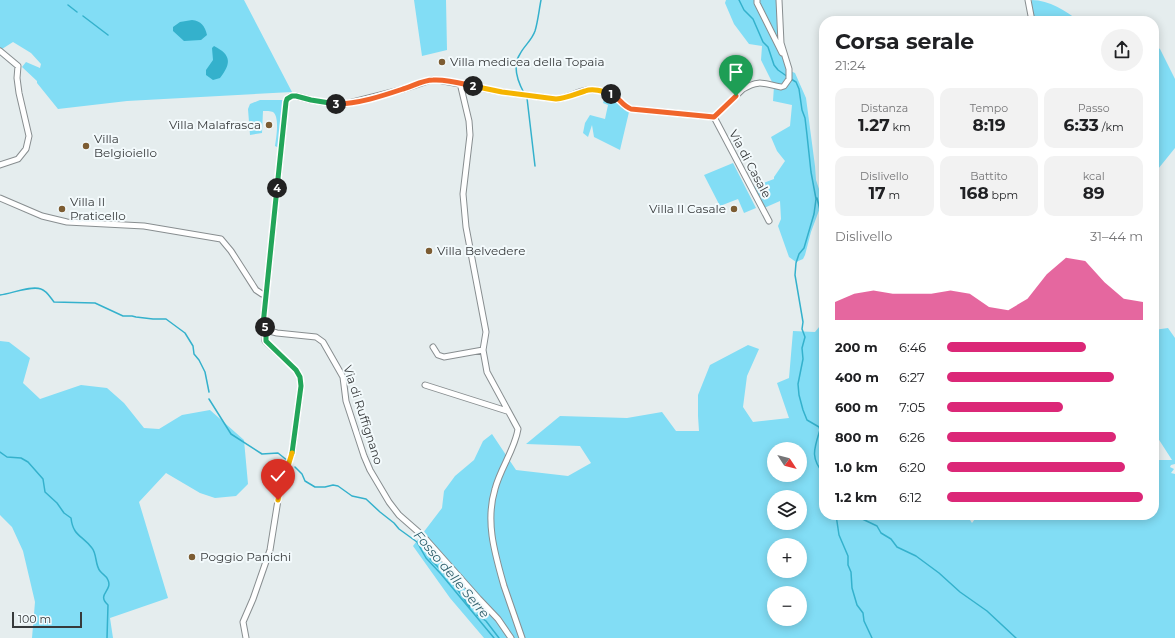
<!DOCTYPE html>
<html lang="it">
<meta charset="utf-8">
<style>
:root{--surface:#fff;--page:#f2f2f2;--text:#202124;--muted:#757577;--accent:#db2777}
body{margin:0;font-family:Montserrat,sans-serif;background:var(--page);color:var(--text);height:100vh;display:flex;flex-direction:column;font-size:15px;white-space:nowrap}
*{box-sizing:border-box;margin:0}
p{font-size:13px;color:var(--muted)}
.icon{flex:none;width:22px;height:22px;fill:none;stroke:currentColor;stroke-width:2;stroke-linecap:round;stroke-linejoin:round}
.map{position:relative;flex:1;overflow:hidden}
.sheet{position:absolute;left:819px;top:16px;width:340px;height:504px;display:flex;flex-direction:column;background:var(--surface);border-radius:16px;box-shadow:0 2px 10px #0003}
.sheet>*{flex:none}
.needle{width:26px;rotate:126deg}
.controls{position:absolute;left:767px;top:442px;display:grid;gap:8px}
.controls a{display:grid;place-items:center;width:40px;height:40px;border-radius:50%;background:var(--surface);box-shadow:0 2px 10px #0003;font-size:20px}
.scale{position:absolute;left:12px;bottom:10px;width:70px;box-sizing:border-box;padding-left:4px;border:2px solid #373a3b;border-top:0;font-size:11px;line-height:14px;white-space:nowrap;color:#373a3b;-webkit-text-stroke:3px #f3fafc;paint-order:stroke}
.pin{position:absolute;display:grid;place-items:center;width:34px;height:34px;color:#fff;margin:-41px -17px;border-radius:50% 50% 50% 0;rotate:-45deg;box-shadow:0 0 4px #0007}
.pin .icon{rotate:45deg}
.km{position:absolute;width:20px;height:20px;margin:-10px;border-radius:50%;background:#222;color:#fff;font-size:11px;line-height:20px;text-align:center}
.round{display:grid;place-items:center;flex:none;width:42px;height:42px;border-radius:21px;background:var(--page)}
.summary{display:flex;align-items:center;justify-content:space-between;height:68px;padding:0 16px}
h1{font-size:22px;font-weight:700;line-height:30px}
.figures{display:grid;grid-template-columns:repeat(3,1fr);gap:6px;height:68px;padding:4px 16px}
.figures div{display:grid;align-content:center;border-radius:10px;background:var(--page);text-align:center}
.figures b{font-size:17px;font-weight:700}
.figures small{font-size:11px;font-weight:400}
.figures p{font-size:11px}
.chart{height:112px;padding:8px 16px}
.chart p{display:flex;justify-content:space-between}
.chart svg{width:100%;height:72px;margin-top:4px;fill:var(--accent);opacity:.7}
ul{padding:0 16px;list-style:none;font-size:13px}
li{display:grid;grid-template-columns:64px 48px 1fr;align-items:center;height:30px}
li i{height:10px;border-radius:5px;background:var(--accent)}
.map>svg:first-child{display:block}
.green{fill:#82ddf5;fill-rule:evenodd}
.water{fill:#34b1cc}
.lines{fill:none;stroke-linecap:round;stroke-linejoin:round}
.stream{stroke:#34b1cc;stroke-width:1.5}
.street-casing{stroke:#888e90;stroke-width:7}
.street{stroke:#fff;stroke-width:5}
.split-1-casing{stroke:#fff;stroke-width:8}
.split-2-casing{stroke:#fff;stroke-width:8}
.split-3-casing{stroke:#fff;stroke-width:8}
.split-4-casing{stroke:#fff;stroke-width:8}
.split-5-casing{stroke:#fff;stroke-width:8}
.split-6-casing{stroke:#fff;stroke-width:8}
.split-7-casing{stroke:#fff;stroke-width:8}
.split-1{stroke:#f0652b;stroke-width:5}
.split-2{stroke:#f5b400;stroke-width:5}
.split-3{stroke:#f0652b;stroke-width:5}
.split-4{stroke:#22a559;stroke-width:5}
.split-5{stroke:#22a559;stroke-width:5}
.split-6{stroke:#22a559;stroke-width:5}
.split-7{stroke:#f5b400;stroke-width:5}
.poi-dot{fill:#7c5c32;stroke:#f3fafc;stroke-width:1.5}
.labels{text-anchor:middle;stroke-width:4;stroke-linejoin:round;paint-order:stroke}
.poi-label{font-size:12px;fill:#373a3b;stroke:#f3fafc;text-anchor:start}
.street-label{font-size:12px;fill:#373a3b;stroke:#f3fafc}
.water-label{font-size:13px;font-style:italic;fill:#2e5f6b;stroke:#f3fafc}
</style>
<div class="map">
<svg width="1175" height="638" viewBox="0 0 1175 638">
<rect width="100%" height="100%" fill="#e5edee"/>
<path class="green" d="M0,0h244l48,92 -165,9 -69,8 -21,-26v-2l-15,-14 4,-5 14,6 1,-4 -10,-11 -18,-11 -11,7 -2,-1z
M414,0h32l1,50 -25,6z
M726,0h53v26l9,44 7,3 11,25 9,68 1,14 4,12 1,13 -10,27 -6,23 -2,4 -7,3 -7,-5 -11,-31 3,-7 -1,-18 -16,7 -11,-21 21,-8v-2l11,-16 -8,-10 -6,-14 19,-11 2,-21 -19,-4 1,-15 -13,-26 1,-14 -13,-2 -15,-20 -9,-21z
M1032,0c17,0 34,11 47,21h-50z
M1154,45l6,4 15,30v69l-21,26z
M605,96l7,1 17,15 -9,38 -26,-13 -2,-12 -4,12 -5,-4 2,-10 5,-8 15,4 3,-14 -5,-2z
M260,100h24l-5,48 -4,-2c1,-7 5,-29 -2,-34 -2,-1 -7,-1 -10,-1l-1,22 -12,2 -2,-26 2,-5z
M733,163l23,45 -12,5 -6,-14 -18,7 -16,-31z
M824,321v194h152l-6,5 2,3 3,-4h3l4,-4h172v-55h18l-18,-28 2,-32 -2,-12v-58l14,-2 7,10v126l-4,1 -1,2 4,2 -3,4 4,1v164h-691l-34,-40 -37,-52 29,-38 2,-17 11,-15 19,-16 9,-19 9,-7 24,36 52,6 23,-13 -11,-17 -54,-2 34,-28 67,2 35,-6 14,19h23l-1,-15v-21l12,-30 38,-20 11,4 -12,27 -4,31 10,15 36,-4 -12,-35 12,-5 4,-47 22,1zM774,449h26v26h-26zM774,497h26v26h-26zM774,545h26v26h-26zM774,593h26v26h-26z
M0,341l9,1 21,16 -7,25 17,16 41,-14 26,3 17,15 20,25 15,1 23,-14 28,-5 34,30 4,44 -12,12 -21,2 -15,-5 -34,-20 -27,29 29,96 -58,20 3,20h-81l3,-36 -12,-51 -11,-24 -12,-12z"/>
<path class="water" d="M192,20c9,1 13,6 15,15l-6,5 -17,1 -11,-10v-4l7,-5z
M214,46c18,9 17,18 6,32l-7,2 -7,-5v-5l7,-10 -1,-12z"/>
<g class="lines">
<path class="stream" d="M739,0l5,10 9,9 10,23 5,5 6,18 4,5 10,7
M68,5l9,7
M83,16l25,19
M791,79l5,3 3,7 3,21 3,8 2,17 4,37 5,27 -2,15 -10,34 -5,6 -3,9 -1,12 8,47 -1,7 3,8 -3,11 1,11 -5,25 1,11 4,15 4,10 12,7 1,3c-6,19 -10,28 4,44
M524,93c-6,-11 -12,-27 -4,-39 4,-8 12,-14 15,-23 3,-10 4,-21 6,-31
M527,98l8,68
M817,198l3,12
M0,295c11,-1 31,-10 41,-6 6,2 9,8 13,13l41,1 28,13h9l4,1 17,2h13l19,14 8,13 1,8 5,6 6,12 4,20
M209,399l22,35 31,20 16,-1 10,8
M0,452l7,5 14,1 7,4 15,17 2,13 12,11 7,10 7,5c2,18 11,17 21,30 5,6 3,17 8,23 3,4 7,5 8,9 5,11 -12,14 0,25l-1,33
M295,467l7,7 3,7 10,6h10l8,-2 5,1 14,10 14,3 14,13 14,11 5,6 18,13 9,16 15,16 53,64
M836,515l3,20 9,21v9l3,7 1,16 5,17 6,8 1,8 8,17
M854,515l23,11 4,7 10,6 6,8 19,9 23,17 21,19 27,19 29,27
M430,559l19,19 21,29
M477,615l9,6 13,17"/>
<g class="street-casing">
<path id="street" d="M757,0v3l25,50
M1028,0l4,21
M0,51l18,15 -1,12 2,15 10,43 -3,13 -8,10 -18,6
M460,83l9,38 1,14 -7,59 3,33 20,105 -3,18 4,22 31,57c-3,20 -18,40 -23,60 -10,33 0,65 9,97 6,17 12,35 18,52
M714,117l29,-28c17,-10 21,-5 38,-2l3,-1 5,-7v-10l-8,-26 -2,-43
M714,117l55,104
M0,198l42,18 25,6 77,4 77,13 10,12 25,39 6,4h4
M433,347l5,8 6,2 39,-7
M425,385l82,26
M246,638l-3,-16 10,-23 17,-49 8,-50 6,-28 4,-7 4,-11 9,-68 -1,-9 -4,-7 -31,-29 1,-11
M511,638l-13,-19 -19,-20 -56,-63 -24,-21 -10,-13 -19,-32 -6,-14 -18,-55 -3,-24 -20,-35 -7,-5 -39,-4 -11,-3 -3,-5 23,-223 1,-3 4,-3h5l15,4 22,4h12l59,-15 27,-9h7l64,12 54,7c12,-1 20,-7 31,-9 8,-1 17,1 25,4 8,3 8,12 19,15l83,8"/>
</g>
<use href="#street" class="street"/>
</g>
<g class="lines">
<g class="split-1-casing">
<path id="split-1" d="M611,94c8,3 11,12 20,15l83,8 22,-21"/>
</g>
<g class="split-2-casing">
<path id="split-2" d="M473,86l29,6 54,7c11,-1 19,-5 29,-8 8,-3 17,0 26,3"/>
</g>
<g class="split-3-casing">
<path id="split-3" d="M336,104c22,0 46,-8 67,-15 10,-3 20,-9 30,-9 13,-1 27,3 40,6"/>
</g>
<g class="split-4-casing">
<path id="split-4" d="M277,188l9,-86 1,-3 5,-3h4l15,4 25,4"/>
</g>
<g class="split-5-casing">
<path id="split-5" d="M265,327l-2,-2 14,-137"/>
</g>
<g class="split-6-casing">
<path id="split-6" d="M265,327l1,3v11l30,29 4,7 1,9 -9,67"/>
</g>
<g class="split-7-casing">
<path id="split-7" d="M278,500l6,-28 4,-6 4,-13"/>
</g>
<use href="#split-1" class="split-1"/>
<use href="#split-2" class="split-2"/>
<use href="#split-3" class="split-3"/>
<use href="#split-4" class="split-4"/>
<use href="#split-5" class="split-5"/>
<use href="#split-6" class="split-6"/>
<use href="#split-7" class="split-7"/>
</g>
<g class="poi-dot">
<circle cx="442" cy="62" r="4"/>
<circle cx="269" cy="125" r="4"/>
<circle cx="86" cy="146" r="4"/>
<circle cx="62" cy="209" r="4"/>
<circle cx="734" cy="209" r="4"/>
<circle cx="429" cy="251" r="4"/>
<circle cx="192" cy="557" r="4"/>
</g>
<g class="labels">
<g class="poi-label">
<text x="450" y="66">Villa medicea della Topaia</text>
<text x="261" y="129" text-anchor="end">Villa Malafrasca</text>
<text x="94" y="143">Villa<tspan x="94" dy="14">Belgioiello</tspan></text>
<text x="70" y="206">Villa Il<tspan x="70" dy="14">Praticello</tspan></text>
<text x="726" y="213" text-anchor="end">Villa Il Casale</text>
<text x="437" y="255">Villa Belvedere</text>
<text x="200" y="561">Poggio Panichi</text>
</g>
<g class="street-label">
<text transform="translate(750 164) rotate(62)" y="4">Via di Casale</text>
<text transform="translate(363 415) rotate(72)" y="4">Via di Ruffignano</text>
</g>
<g class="water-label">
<text transform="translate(452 574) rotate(50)" y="5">Fosso delle Serre</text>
</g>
</g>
</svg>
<div class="controls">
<a><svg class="needle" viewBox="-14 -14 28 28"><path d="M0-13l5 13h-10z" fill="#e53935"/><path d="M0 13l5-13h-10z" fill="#757577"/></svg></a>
<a><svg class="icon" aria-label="layers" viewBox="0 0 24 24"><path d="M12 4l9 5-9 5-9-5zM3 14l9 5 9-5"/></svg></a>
<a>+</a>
<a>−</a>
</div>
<div class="scale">100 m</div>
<div class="pin" style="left:736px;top:96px;background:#1e9e55"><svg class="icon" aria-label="arrive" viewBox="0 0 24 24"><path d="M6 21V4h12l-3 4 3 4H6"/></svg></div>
<div class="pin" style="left:278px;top:500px;background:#d93025"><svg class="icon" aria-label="check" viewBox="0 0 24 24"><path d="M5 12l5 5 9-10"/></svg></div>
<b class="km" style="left:611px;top:94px">1</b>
<b class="km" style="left:473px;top:86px">2</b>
<b class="km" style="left:336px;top:104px">3</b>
<b class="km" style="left:277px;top:188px">4</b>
<b class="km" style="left:265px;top:327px">5</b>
<section class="sheet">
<div class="summary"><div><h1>Corsa serale</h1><p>21:24</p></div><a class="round"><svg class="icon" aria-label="share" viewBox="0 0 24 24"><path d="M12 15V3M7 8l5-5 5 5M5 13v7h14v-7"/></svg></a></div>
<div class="figures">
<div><p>Distanza</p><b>1.27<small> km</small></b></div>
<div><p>Tempo</p><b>8:19</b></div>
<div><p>Passo</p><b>6:33<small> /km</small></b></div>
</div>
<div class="figures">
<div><p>Dislivello</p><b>17<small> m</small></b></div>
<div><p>Battito</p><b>168<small> bpm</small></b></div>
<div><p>kcal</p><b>89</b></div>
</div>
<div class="chart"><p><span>Dislivello</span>31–44 m</p>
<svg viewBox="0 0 160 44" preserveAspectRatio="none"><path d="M0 44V33L10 28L20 26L30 28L40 28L50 28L60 26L70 28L80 36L90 38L100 31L110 16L120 6L130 8L140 21L150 31L160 33V44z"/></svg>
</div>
<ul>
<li><b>200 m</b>6:46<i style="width:71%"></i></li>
<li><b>400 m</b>6:27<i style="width:85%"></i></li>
<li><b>600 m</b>7:05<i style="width:59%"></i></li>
<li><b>800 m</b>6:26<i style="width:86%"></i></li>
<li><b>1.0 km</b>6:20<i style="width:91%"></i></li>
<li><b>1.2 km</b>6:12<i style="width:100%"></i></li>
</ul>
</section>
</div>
